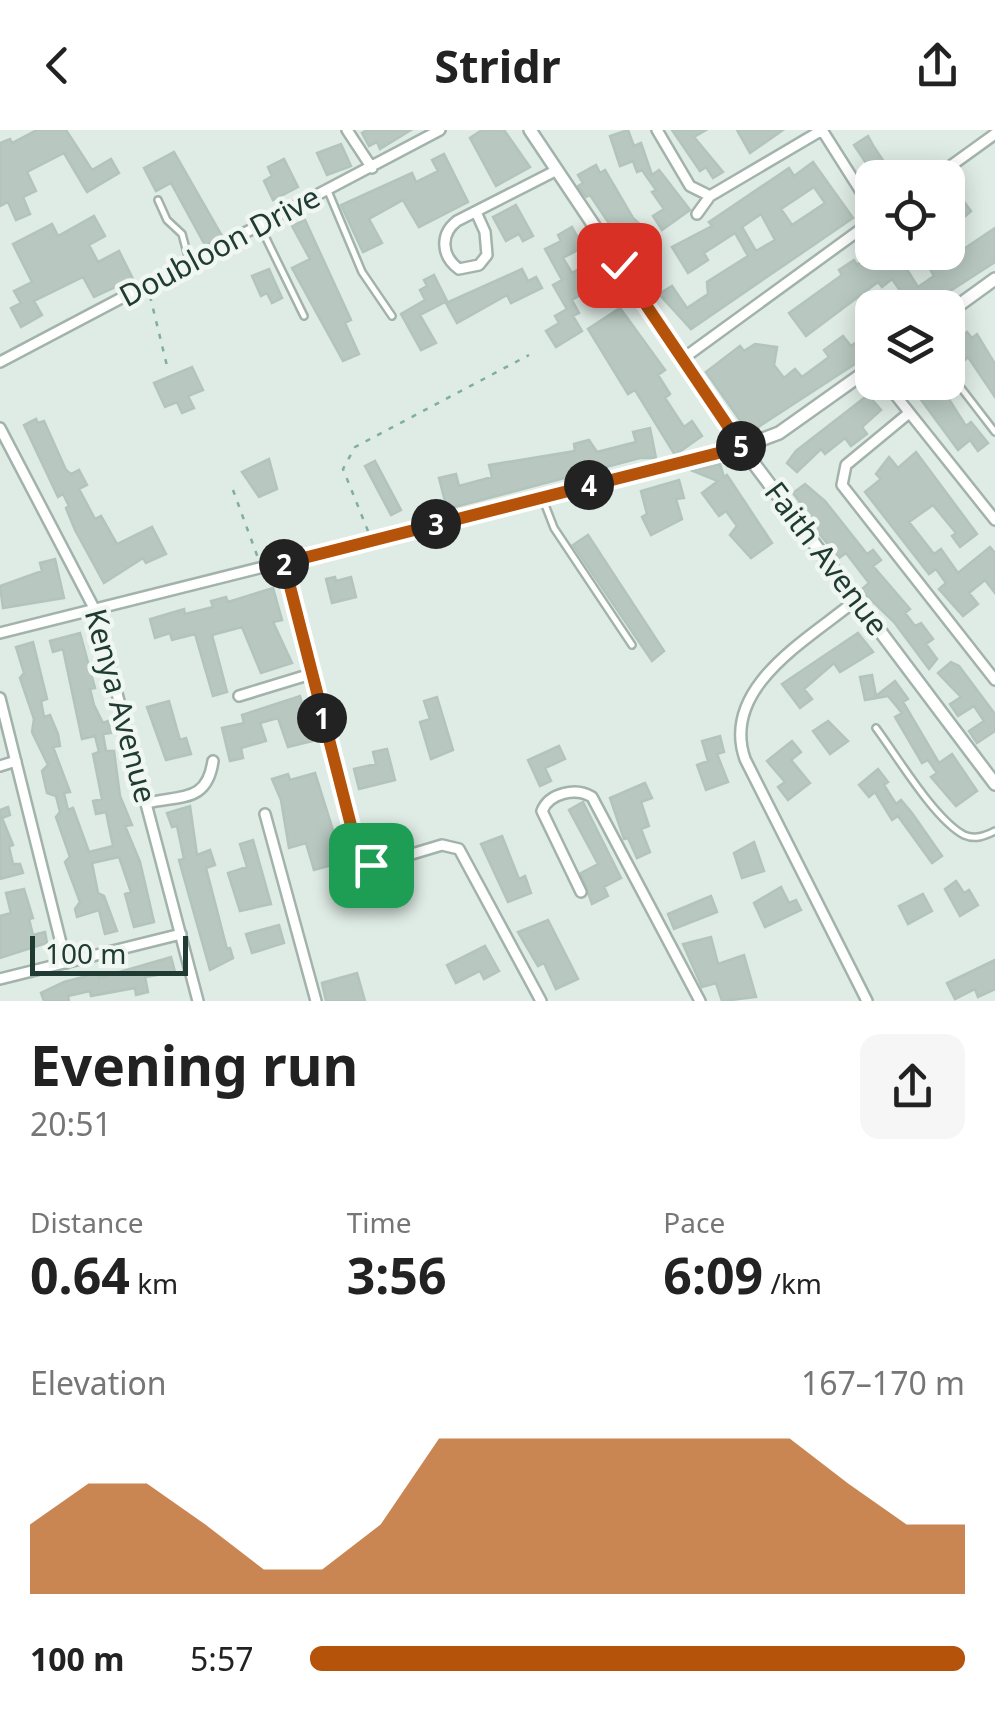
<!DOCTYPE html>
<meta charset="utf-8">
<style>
:root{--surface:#fff;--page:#f6f6f6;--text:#222;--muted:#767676;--accent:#b45309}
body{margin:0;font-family:"Noto Sans",sans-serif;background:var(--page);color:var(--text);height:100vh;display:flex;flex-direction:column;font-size:38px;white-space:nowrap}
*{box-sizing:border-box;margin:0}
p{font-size:32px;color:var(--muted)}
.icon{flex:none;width:55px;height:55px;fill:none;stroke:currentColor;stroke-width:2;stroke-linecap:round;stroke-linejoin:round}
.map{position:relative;height:871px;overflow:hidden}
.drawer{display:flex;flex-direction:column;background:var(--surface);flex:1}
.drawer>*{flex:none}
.tools{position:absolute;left:855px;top:30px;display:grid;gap:20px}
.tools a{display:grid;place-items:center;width:110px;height:110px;border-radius:20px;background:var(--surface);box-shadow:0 5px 25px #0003;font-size:50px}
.scale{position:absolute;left:30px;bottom:25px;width:158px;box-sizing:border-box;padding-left:10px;border:5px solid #203b33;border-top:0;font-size:28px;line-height:35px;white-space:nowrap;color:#203b33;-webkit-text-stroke:8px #f0f7f3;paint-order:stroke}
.pin{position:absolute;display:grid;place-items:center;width:85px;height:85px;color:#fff;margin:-42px;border-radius:20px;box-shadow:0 5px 15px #0006}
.km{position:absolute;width:50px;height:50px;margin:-25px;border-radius:50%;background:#222;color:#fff;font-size:28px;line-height:50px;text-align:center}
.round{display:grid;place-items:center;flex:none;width:105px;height:105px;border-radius:20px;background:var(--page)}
.summary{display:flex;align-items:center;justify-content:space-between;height:170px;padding:0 30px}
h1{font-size:55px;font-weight:700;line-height:75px}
.metrics{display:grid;grid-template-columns:repeat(3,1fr);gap:15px;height:170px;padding:10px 30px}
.metrics div{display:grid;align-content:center}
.metrics b{font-size:50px;font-weight:700}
.metrics small{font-size:28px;font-weight:400}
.metrics p{font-size:28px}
.chart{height:280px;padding:20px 30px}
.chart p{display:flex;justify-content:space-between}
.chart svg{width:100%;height:180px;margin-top:10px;fill:var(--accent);opacity:.7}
ul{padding:0 30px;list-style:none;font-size:32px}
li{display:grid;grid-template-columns:160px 120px 1fr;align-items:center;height:75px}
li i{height:25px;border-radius:12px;background:var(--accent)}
header{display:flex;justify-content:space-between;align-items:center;height:130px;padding:0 30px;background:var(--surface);font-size:45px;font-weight:700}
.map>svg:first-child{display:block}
.building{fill:#b8c8c1;stroke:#b2c4bc;stroke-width:2.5;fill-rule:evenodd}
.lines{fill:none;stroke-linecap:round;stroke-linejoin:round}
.service-casing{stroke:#a2b3ac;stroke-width:10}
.minor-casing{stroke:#a2b3ac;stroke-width:14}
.tertiary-casing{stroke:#a2b3ac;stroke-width:16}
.path{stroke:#7faf9f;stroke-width:2.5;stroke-dasharray:5 8;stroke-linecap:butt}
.service{stroke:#fff;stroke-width:5}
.minor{stroke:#fff;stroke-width:9}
.tertiary{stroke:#fff;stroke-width:11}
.route-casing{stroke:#fff;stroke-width:20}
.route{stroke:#b45309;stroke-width:12}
.labels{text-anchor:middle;stroke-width:9;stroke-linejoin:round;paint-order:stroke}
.street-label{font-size:30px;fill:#203b33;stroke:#f0f7f3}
</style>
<header><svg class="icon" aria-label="back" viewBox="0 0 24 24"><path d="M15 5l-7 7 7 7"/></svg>Stridr<svg class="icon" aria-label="share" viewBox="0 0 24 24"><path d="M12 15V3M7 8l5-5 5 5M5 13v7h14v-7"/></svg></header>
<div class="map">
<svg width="995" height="871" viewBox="0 0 995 871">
<rect width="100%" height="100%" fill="#dfebe5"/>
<path class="building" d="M37,0h29l26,40 19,-11 8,14 -32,19 -23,-39 -37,19 9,19 -13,6 7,17 -14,6 -8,-18 -8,4v-63l10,-4 2,4z
M367,0h44l-31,19 -3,-7 -8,4 -7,-13z
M482,0h22l26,37 -34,19 -26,-48z
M628,0l6,16 7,-3 11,32 7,-5 31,40 -28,20 -9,-14 11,-7 -12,-17 4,-2 -14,-20 -5,2 -4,-11 -13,5 -10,-30z
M672,0h34l-12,7 29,35 -10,6 -7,-11 -6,4z
M737,0h46l-33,23z
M868,6l6,11 21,31h-26l-6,-9 5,-3 -14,-21z
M341,14l10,22 -24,9 -10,-22z
M174,22l48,84 -17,9 -34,-62 -15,8 -12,-23z
M444,24l24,48 -49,25 -16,-27 -34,19 13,24 -19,9 -22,-47 71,-32 4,9 22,-11 -6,-11z
M284,29l14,28 -25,13 -9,-19 8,-5 -4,-9z
M813,32l40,56 -162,111 -32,-35 13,-8 15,22 21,-14 -1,-12 41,-26 -13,-23 -31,20 4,7 -20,13 -16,-26 40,-21 -3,-4 80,-54 5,8zM814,57l11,16 -33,22 -11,-16zM761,84l14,26 -19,11 -14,-24z
M596,35l4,8 5,-3 28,48 11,10 -22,15 -32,-48 -4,2 -8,-11 5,-3 -5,-8z
M954,58l17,23 -17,15 -6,-9v-24z
M516,75l17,31 -10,5 -4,-7 -13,7 -13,-24z
M94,86l11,20 -16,9 9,17 21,-11 14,28 -39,18 -11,-20 -49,24 8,14 -21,12 -10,-19 10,-5 -7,-12 18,-9 -19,-38 39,-20 6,12z
M305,90l46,100 -6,3 14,31 -16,7 -51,-93 18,-9 -18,-33z
M572,97l11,20 -20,11 9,15 17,-10 14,12 -6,3 3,5 -28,17 7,13 -6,3 9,15 -26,16 -10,-16 13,-8 -4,-7 12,-7 -14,-24 9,-5 -17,-31 16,-8 -3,-6z
M995,98v34l-65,42 2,4h-27l-4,-6 5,-3 -14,-20 -10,8 -4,-5 -72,54 -17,-23 53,-38 -3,-5 15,-10 3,5 16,-13h23l22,35 16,-11 -3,-5z
M269,139l13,29 -10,5 -5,-10 -6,3 -9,-20z
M522,139l6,12 8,-4 6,11 -31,15 -4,-8 -50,28 -11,-20z
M434,145l13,26 -27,14 16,28 -15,7 -20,-36 24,-14 -5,-10 7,-4 -3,-6z
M620,178l45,62 -7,5 12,19 -5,4 19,29 8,-6 10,15 -27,19 -40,-65 -7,4 -40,-65z
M872,201v19l-11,10 -112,73 -43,-61 34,-26 4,5 11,-7 22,3 -3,18 10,13 11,-9 7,8 27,-20 -5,-7 19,-14 8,10z
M967,202l5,6 5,-4 18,30v33l-27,-40 -3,3 -8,-10 5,-5 -5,-5z
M192,237l11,23 -15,6 6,12 -12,5 -5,-11 -12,5 -11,-24z
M908,252h30l28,44 5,-4 17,21 -10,8 -8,-11 -12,10z
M868,265l13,15 -19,17 5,7 -16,12 -6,-8 -20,16 -4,-5 -24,23 -10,-9 9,-12z
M36,289l2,4 6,-2 22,49 5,4 8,-4 8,15 -8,4 16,30 6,-3 16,28 35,-17 14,27 -20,9 -3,-5 -39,25 -29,-53 -9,-22 3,-2 -6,-12 -5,3 -34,-72z
M650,298l6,30h-16l-193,51 -8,-31 17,-4 3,12 33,-9 -3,-12 86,-14 -1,-7 15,-4 8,12 39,-10 -3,-10z
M916,322l61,82 -17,13 -8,-11 4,-3 -23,-28 -24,17 25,32 7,-5 17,24 32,-26 5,6v40l-10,-13 -16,13 9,11 -15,12 -24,-27 7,-6 -10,-14 -7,5 -64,-82 16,-13 -5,-5 13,-17 9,11z
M269,329l8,30 -18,8 -17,-25z
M375,331l26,49 -10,5 -26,-49z
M720,334l4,13 3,-2 45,68 -21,15 -21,-23 7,-9 -11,-15 -7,5 -17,-23 16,-12 -25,-10z
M679,350l5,18 -8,1 6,20 -31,16 -9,-18 5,-3 -6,-23z
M805,354l20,17 42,53 6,-4 8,10 -8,6 37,43 -5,4 10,13 6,-3 12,16 -7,5 11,15 -8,10 -35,-47 -33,-32 8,-7 -23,-30 -7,5 -34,-42 3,-3 -15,-20z
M588,405l76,116 -12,10 -79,-116z
M55,429l9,39 -61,10 -3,-22 42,-15 -2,-8z
M335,447l1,4 15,-4 5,20 -24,6 -6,-24z
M273,458l9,32 -9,2 19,41 -31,10 -19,-46 -30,8 15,57 -14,4 -18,-62 -23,6 -2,-7 -15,5 -5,-19 34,-10 1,5 28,-7 -2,-6 15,-4 2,5z
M80,503l15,55 -5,1 4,16 9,18 5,-2 3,12 -8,1 3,17h8l6,45 12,29 -7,1 15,36 14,60 -20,5 -9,-33 6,-2 -12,-35 -27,6 6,30 6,3 13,35 -12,3 -6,-24 -22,7 -2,-8 5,-7 -15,-40 5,-5 -14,-40 4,-5 -4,-16 -9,-3 -5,-22 6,-6 -16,-33 2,-13 -14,-41 4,-5 -8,-26 17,-5 14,57 -6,2 3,16 6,-2 8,19 2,12 -7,1 17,45 -6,1 4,17 5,-2 16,44 24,-6 -7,-34 -10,2 -3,-13 9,-2 -9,-45 6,-2 -4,-16 -13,3 -19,-90 -10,3 -3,-11z
M858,503l15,19 -33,20 -6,-9 -30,26 8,10 -12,9 -18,-24z
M951,532l8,4 36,48v17l-18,12 -8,-12 15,-10 -10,-15 -16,10 -8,-12 11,-7 -23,-24z
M872,545l4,21 19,-15 13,18 -5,3 36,61 13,-9 25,37 -21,15 -25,-29 6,-4 -9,-13 -6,3 -27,-46 7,-4 -14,-17 -23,4 -5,-23z
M300,566l12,45 -24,6 -10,-29 -18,5 6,18 -25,7 2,10 -13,3 -8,-33 22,-5 -2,-8z
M437,567l16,53 -22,9 -11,-37 10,-3 -6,-18z
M169,571l11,39 6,-2 5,16 -25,6 -19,-53z
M828,591l20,20 -18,13 -17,-23z
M720,606l4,16 -7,2 11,28 -22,8 -9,-25 11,-4 -6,-20z
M792,611l9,11 -10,8 19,23 -22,17 -10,-13 7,-5 -18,-21z
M559,616l6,13 -20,9 6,13 -11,5 -12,-26z
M387,619l8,31 -36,9 -5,-20 22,-5 -3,-12z
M878,639l10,13 -4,3 12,19 5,-4 11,13 30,43 -10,7 -34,-47 -6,4 -17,-28 -6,5 -10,-12z
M315,643l28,89 -29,8 -8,-27 -17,5 -8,-48 -9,-21 16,-5 2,6z
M645,653l7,15 -11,4 8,24 -8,3 9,23 -13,6 -9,-20 -4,1 -14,-41z
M583,672l38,76 -17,9 4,9 -16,8 -11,-31 17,-9 -29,-54z
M190,676l7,49 13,-5 5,15 -9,3 21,81 3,-1 3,10 -23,12 -31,-110 5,-1 -7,-33 -5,1 -5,-14z
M8,677l2,8 -8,3 11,27 -4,2 4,17h7l3,9 -23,6v-69z
M502,706l17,43 6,-3 6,17 -23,9 -27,-58z
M253,710l18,64 -31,7 -12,-38 19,-6 -7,-23z
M754,712l10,29 -22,7 -8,-25z
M956,751l8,12 5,-3 9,15 -18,11 -15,-27z
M781,757l8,16 7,-3 5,10 -36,17 -11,-24z
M24,759l9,29 -4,1 4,16 12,-3 2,11 -47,15v-42l11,-3 -5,-20z
M923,764l9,17 -24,13 -9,-18z
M711,766l6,16 -43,17 -6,-15z
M548,790l30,59 -22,10 -12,-26 -6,3 -20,-34z
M279,795l5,18 -32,10 -6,-19z
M711,807l7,27 26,-9 12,42 -34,4 -6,-18 -14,4 -19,-43z
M485,816l14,25 -15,8 -4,-8 -24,12 -9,-18z
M171,827l4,15 -30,5 3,15 -12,3 -1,-7 -44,8 -1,-5 -22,5 1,5h-25l-3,-8 23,-11 34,-9 1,5z
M995,830v29l-17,8 -3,-8 -20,10 -8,-16z
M357,843l8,28h-39l-4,-18z"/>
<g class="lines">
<g class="service-casing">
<path id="service" d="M328,61l34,81 30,44
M158,70l9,20 15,14 7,26
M260,96l44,90
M948,241l47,61
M542,367l12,31 78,117
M876,598c21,28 58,91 88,107 11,5 21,1 31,-4"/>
</g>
<g class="minor-casing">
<path id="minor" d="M347,0l25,38
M657,0l33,56 20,10 112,-66 50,79
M934,48l61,-44
M476,82l9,20 2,23 -8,10 -20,4c-18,-13 -19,-35 -2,-48l100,-51
M697,84l13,-18
M681,230l191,-139
M0,232l440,-232
M885,252l110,138
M909,283l-63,52 -4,20 153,195
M0,298l95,182 103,391
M284,433l76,294 15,8 67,-20 17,4 82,152
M856,470c-47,39 -136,87 -111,159l122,242
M0,503l742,-186
M239,566l72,-22
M0,568l66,265
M0,636l16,-5
M147,673c36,-8 60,-1 66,-42
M265,684l51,187
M581,762l-39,-81c7,-18 34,-24 50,-14l108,204
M0,849l181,-45"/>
</g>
<g class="tertiary-casing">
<path id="tertiary" d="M530,0l216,323 249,331
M948,183l47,-34
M742,317l37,-14 93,-66"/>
</g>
<path class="path" d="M150,166l18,74
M233,360l25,68
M368,401l-25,-62 12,-22 174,-92"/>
<use href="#service" class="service"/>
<use href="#minor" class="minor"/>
<use href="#tertiary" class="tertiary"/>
</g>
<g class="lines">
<g class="route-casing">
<path id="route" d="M371,735l-14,-16 -73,-286 458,-116 -123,-182"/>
</g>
<use href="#route" class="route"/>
</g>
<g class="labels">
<g class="street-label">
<text transform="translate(220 117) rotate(-28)" y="10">Doubloon Drive</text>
<text transform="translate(826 429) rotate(53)" y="10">Faith Avenue</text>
<text transform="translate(120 576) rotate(75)" y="10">Kenya Avenue</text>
</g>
</g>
</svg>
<div class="tools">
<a><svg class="icon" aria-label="locate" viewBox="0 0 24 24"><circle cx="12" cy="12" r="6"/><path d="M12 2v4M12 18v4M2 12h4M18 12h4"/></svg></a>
<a><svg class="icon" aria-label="layers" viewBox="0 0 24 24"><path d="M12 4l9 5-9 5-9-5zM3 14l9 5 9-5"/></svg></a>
</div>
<div class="scale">100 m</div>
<div class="pin" style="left:371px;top:735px;background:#1e9e55"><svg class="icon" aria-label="arrive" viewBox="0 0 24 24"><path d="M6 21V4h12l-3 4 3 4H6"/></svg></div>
<div class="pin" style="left:619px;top:135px;background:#d93025"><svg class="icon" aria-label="check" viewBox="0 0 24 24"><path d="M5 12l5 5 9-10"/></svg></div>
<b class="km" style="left:322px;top:588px">1</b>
<b class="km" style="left:284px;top:434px">2</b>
<b class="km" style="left:436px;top:394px">3</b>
<b class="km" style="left:589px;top:355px">4</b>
<b class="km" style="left:741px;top:316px">5</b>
</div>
<section class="drawer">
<div class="summary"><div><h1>Evening run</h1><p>20:51</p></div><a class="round"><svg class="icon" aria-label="share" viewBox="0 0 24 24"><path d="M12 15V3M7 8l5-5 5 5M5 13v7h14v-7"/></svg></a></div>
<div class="metrics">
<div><p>Distance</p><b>0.64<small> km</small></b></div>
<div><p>Time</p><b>3:56</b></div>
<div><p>Pace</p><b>6:09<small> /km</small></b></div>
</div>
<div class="chart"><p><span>Elevation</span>167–170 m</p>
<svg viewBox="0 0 160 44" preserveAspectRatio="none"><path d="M0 44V27L10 17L20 17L30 27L40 38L50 38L60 27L70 6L80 6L90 6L100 6L110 6L120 6L130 6L140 17L150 27L160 27V44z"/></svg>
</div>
<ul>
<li><b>100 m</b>5:57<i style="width:100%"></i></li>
</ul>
</section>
